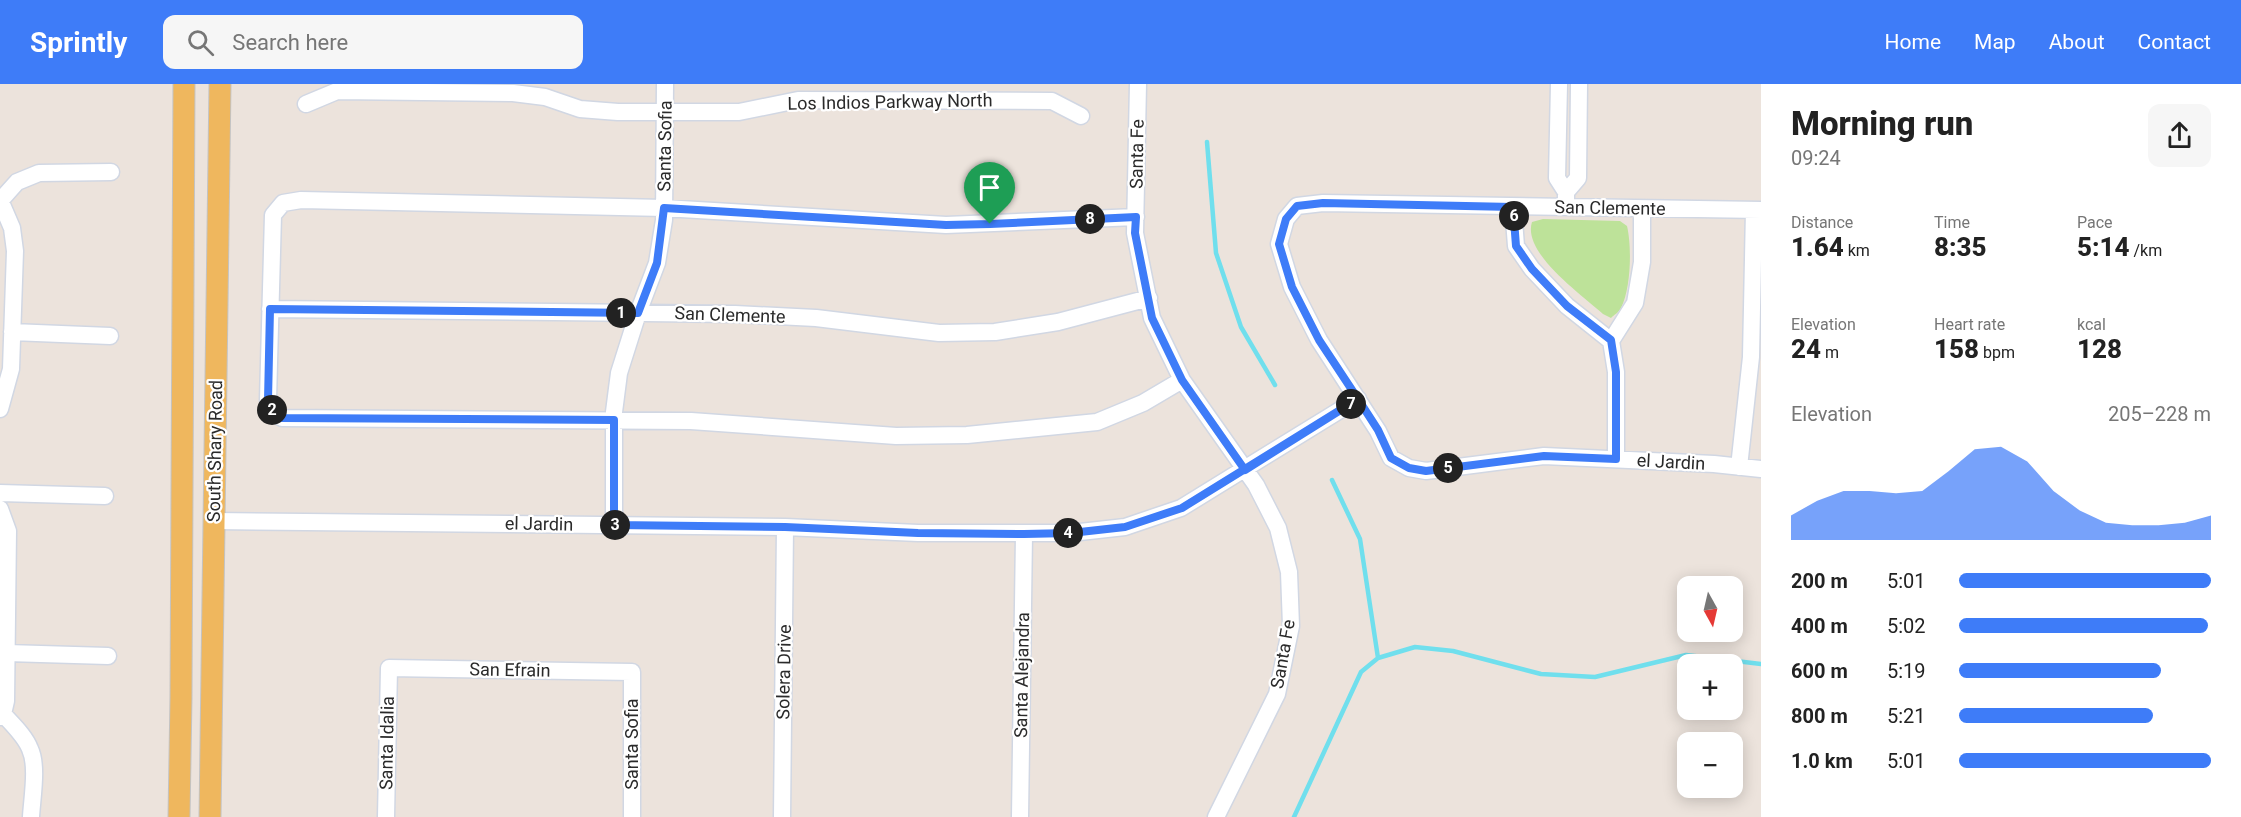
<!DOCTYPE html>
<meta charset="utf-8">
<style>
:root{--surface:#fff;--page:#f6f6f6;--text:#222;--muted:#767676;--accent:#3e7cf8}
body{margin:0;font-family:Roboto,sans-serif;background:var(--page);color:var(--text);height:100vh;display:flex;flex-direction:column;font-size:22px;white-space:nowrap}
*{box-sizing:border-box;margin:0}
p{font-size:20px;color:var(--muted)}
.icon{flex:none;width:33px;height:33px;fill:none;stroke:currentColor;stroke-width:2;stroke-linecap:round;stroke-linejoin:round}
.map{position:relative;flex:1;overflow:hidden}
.sheet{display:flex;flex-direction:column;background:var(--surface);width:480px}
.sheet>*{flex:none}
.needle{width:39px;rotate:172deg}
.fabs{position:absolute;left:1677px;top:492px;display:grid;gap:12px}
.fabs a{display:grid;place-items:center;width:66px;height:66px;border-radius:12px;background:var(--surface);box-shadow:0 3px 15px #0003;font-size:30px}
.pin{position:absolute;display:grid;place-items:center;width:51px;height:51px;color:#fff;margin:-62px -26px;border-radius:50% 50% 50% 0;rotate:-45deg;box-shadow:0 0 6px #0007}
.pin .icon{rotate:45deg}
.km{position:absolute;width:30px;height:30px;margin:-15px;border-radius:50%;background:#222;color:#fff;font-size:16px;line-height:30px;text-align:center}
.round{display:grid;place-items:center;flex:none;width:63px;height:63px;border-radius:12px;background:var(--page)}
.summary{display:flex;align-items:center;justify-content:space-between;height:102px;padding:0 30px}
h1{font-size:33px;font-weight:800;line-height:45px}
.stats{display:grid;grid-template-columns:repeat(3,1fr);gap:9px;height:102px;padding:6px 30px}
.stats div{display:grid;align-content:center}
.stats b{font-size:26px;font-weight:800}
.stats small{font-size:16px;font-weight:400}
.stats p{font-size:16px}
.chart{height:168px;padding:12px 30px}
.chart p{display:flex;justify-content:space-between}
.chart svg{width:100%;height:108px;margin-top:6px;fill:var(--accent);opacity:.7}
ul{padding:0 30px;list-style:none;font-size:20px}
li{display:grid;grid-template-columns:96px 72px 1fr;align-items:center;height:45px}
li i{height:15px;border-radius:8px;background:var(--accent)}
header{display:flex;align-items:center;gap:36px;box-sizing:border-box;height:84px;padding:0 30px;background:var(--accent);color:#fff}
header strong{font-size:28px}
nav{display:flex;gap:33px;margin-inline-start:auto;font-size:21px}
.search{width:420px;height:54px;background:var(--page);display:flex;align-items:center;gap:15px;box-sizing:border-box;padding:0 21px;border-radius:12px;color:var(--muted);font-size:22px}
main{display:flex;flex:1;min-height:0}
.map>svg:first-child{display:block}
.green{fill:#bde299}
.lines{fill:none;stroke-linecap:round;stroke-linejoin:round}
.stream{stroke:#70dfed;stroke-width:4.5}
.minor-casing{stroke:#d1d7e3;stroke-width:19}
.major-casing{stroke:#c3c3c3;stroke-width:23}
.minor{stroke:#fff;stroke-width:16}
.major{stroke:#efb75e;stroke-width:21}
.route-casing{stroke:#fff;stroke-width:12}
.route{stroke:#3e7cf8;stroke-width:8}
.labels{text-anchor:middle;stroke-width:4.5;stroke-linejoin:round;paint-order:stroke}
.street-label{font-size:18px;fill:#2a2a2a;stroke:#fff}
</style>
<header>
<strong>Sprintly</strong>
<div class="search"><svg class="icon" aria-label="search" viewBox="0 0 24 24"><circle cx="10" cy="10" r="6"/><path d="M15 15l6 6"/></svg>Search here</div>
<nav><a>Home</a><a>Map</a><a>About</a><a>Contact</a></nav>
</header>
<main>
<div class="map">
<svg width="1761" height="733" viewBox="0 0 1761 733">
<rect width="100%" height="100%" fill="#ece3dc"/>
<path class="green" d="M1543,135l77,2 7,5c5,21 4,62 -6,82 -2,4 -7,7 -10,10l-8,-4c-22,-20 -81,-61 -71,-92z"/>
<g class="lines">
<path class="stream" d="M1207,58l9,111 25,74 34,58
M1332,396l28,59 18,119
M1294,733l67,-145 17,-14 37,-11 38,4 88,23 54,3 91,-22 75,9"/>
<g class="minor-casing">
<path id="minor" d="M1138,0l-3,149 17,85 30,62 74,105 22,43 11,44 2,54 -14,68 -61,123
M1559,0l-2,94 9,14v15
M306,20l31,-13 176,2 32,4 35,12 38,3h121l59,-12 254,1 29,15
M1566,108l12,-14 1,-94
M0,116l12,28 3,23 -4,118 -11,40
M1,116l16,-18 22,-9 72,-1
M1513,123l3,39 16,23 35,37 44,35
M1761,126l-438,-7 -26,3 -11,13 -7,25 13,43 27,53 59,91 13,27 18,10 17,3 118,-15 170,8 47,5
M1136,133l-190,8 -282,-17 -363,-8 -18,3 -10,12 -5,185 4,10 10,8 409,3 205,15 71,-1 130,-13 46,-19 39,-23
M270,225l465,5 81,4 123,15 56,-1 63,-10 91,-24
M12,248l98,4
M1616,375v-87l-5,-31 24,-38 7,-41v-53
M1739,383l12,-110 3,-147
M0,409l105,3
M0,425l8,22 -2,170 -3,13 -3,3
M214,437l571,6 133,6h153l54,-6 56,-19 177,-109
M614,441v-113l5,-39 19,-60 19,-50 7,-43 1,-136
M7,569l101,3
M3,630c10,11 22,22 27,35 8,17 2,49 1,68
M386,733l3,-149 243,4v145
M782,733l3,-290
M1020,733l4,-283"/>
</g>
<g class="major-casing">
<path id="major" d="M179,733l2,-120 3,-613
M210,733l10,-733"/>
</g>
<use href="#minor" class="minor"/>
<use href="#major" class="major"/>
</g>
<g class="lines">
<g class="route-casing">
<path id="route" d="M990,140l-44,1 -282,-17 -7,55 -19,50 -368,-4 -2,91 4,10 10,8 332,2v105l171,2 133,6 106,1 47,-1 54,-6 57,-19 176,-109 20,31 13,28 18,10 17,3 118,-15 72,3v-87l-5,-32 -44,-34 -35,-37 -16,-23 -3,-39 -190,-4 -26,3 -11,13 -7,25 13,43 27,53 39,59 -113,71 -63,-90 -30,-62 -17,-85 1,-16 -146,7"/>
</g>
<use href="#route" class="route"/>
</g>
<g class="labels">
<g class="street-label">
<text transform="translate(890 18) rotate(-1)" y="6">Los Indios Parkway North</text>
<text transform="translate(665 62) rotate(-89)" y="6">Santa Sofia</text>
<text transform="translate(1137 70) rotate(-89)" y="6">Santa Fe</text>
<text transform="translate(1610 124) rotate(1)" y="6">San Clemente</text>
<text transform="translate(730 231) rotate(2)" y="6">San Clemente</text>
<text transform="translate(215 367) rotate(-89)" y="6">South Shary Road</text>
<text transform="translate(1671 378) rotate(3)" y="6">el Jardin</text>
<text transform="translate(539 440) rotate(1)" y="6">el Jardin</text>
<text transform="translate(1283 570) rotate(-80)" y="6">Santa Fe</text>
<text transform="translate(510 586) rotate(1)" y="6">San Efrain</text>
<text transform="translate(784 588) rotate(-89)" y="6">Solera Drive</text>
<text transform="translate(1022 591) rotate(-89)" y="6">Santa Alejandra</text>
<text transform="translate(387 659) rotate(-89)" y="6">Santa Idalia</text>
<text transform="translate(632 660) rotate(-90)" y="6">Santa Sofia</text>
</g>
</g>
</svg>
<div class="fabs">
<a><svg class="needle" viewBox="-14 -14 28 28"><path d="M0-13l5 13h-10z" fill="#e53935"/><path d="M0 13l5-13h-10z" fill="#767676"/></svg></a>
<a>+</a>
<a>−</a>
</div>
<div class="pin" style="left:990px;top:140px;background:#1e9e55"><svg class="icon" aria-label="arrive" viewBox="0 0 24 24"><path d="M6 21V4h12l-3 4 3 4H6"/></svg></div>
<b class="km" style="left:621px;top:229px">1</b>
<b class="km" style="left:272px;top:326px">2</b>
<b class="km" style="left:615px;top:441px">3</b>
<b class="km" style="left:1068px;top:449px">4</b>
<b class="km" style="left:1448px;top:384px">5</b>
<b class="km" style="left:1514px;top:132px">6</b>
<b class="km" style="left:1351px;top:320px">7</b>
<b class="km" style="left:1090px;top:135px">8</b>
</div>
<section class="sheet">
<div class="summary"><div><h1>Morning run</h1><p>09:24</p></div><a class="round"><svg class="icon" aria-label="share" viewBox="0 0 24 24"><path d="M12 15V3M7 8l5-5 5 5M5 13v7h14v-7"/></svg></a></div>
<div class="stats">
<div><p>Distance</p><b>1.64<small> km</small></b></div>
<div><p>Time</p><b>8:35</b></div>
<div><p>Pace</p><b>5:14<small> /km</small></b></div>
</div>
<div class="stats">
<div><p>Elevation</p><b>24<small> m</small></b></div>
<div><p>Heart rate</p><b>158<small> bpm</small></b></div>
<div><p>kcal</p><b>128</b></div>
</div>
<div class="chart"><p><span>Elevation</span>205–228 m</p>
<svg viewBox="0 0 160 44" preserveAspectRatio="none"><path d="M0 44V34L10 28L20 24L30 24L40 25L50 24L60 16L70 7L80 6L90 12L100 24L110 32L120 37L130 38L140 38L150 37L160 34V44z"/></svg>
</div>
<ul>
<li><b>200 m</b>5:01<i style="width:100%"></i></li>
<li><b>400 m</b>5:02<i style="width:99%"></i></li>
<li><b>600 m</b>5:19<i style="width:80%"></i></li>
<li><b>800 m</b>5:21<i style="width:77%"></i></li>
<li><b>1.0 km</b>5:01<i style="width:100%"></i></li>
</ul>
</section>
</main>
